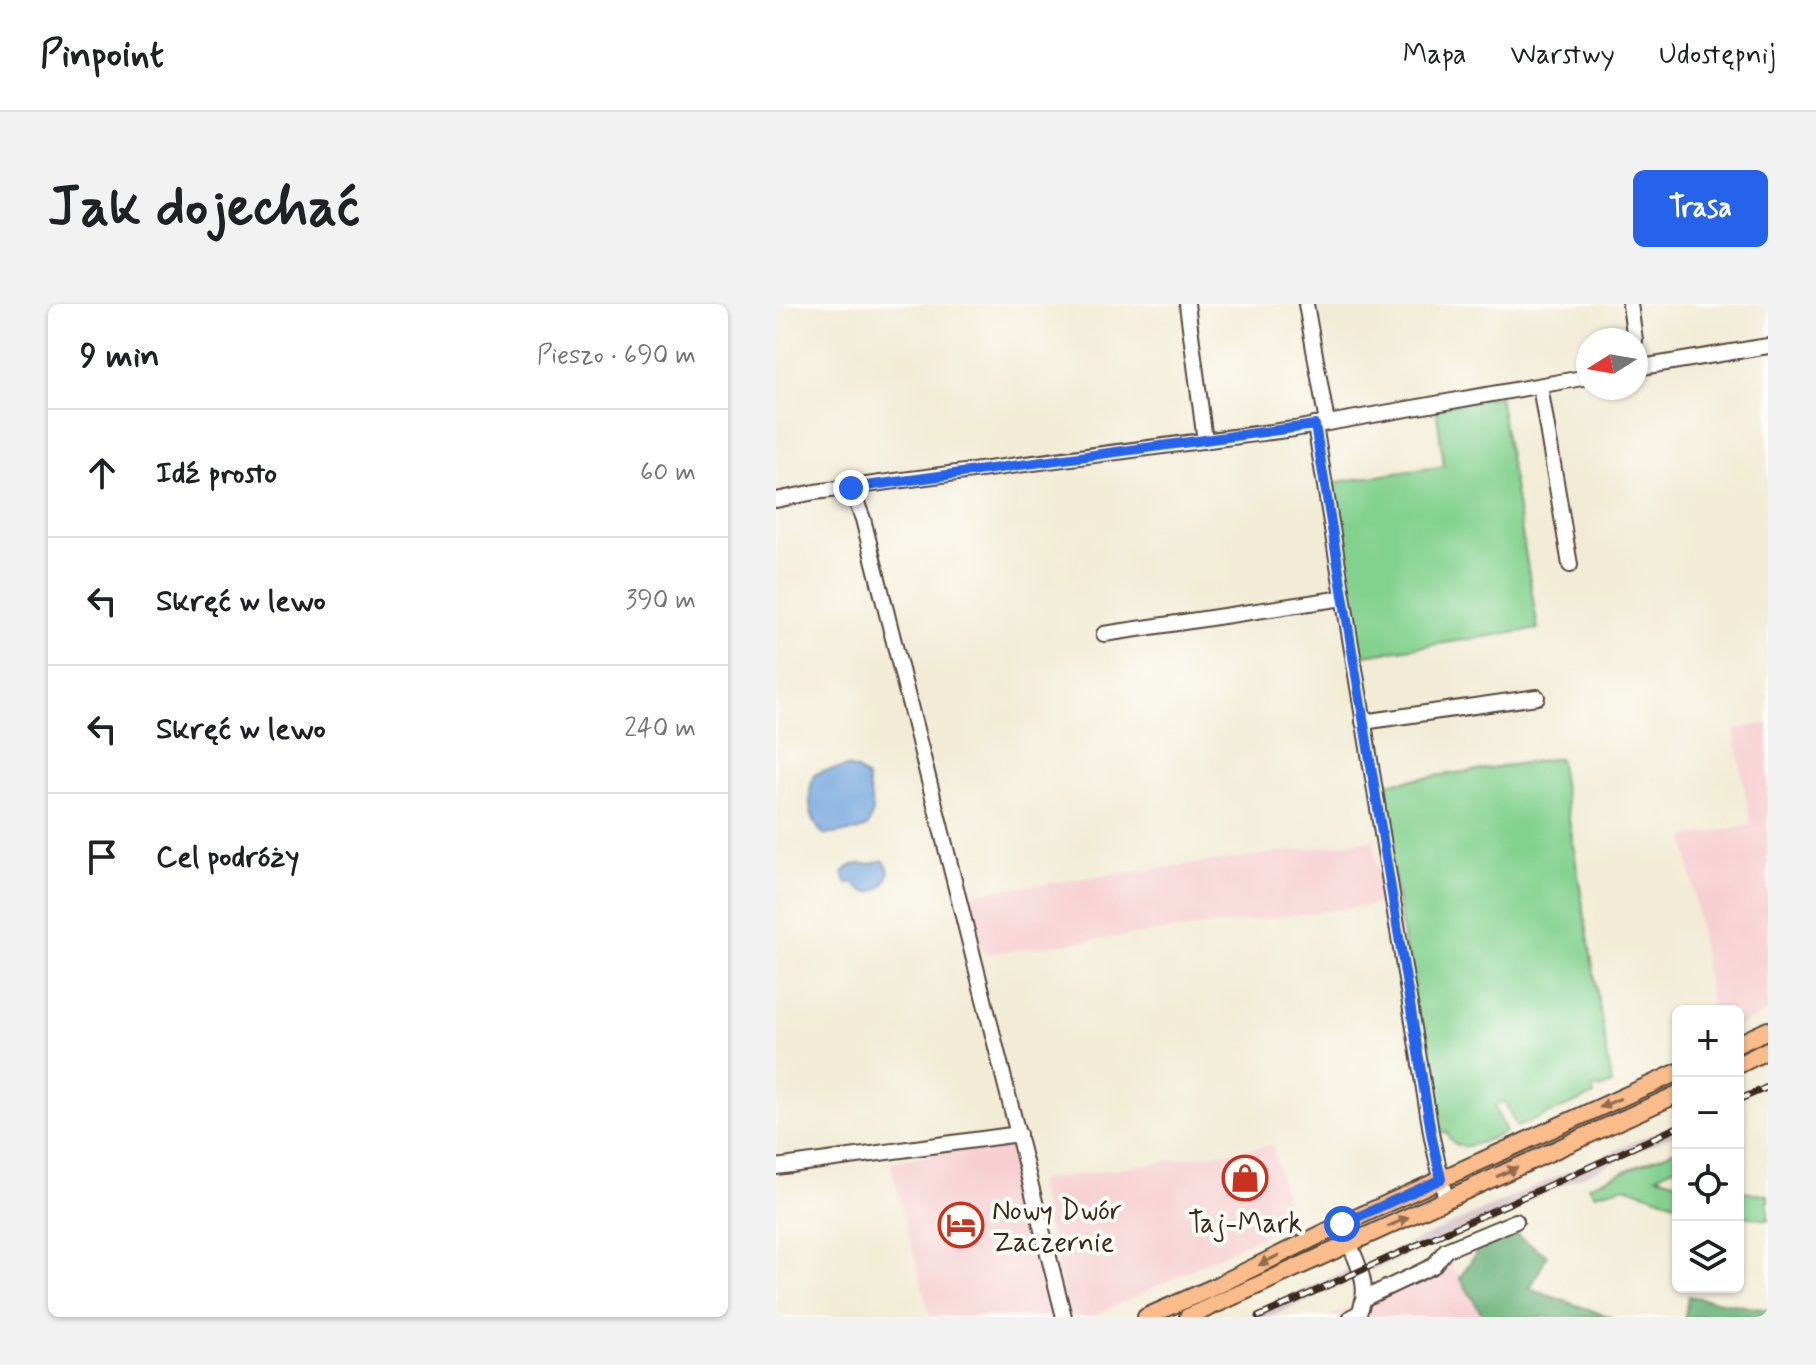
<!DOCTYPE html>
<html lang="pl">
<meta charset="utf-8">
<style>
:root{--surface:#fff;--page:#f2f2f2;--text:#202124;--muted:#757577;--line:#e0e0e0;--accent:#2563eb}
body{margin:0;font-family:Mynerve,sans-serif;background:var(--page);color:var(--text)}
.controls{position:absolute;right:24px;bottom:24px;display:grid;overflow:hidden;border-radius:12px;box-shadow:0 2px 6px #0004}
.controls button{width:72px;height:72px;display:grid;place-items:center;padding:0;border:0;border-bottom:2px solid var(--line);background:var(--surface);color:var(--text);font:40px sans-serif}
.compass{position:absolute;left:800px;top:24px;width:72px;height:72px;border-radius:50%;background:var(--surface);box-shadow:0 2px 6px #0004;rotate:259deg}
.stop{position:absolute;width:24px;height:24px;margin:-18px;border:6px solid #2563eb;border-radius:50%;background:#fff}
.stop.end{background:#2563eb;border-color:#fff;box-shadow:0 2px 8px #0008}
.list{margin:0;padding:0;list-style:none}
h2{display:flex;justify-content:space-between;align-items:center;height:104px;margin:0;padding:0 32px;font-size:34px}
h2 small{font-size:26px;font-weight:400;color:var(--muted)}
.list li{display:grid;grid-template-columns:52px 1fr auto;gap:24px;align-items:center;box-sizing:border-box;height:128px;padding:0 32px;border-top:2px solid var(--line)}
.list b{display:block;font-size:30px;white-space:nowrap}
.list em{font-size:26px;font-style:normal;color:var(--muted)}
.icon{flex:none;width:44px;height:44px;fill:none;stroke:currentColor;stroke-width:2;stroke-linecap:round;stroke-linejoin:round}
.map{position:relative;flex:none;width:992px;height:1013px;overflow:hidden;border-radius:12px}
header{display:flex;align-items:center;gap:48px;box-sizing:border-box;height:112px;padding:0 40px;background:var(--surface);border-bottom:2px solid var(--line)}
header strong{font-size:38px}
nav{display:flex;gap:44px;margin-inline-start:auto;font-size:28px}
.intro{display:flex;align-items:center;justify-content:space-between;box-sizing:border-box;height:192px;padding:0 48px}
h1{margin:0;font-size:56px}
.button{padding:20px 36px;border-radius:12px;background:var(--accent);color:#fff;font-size:28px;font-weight:700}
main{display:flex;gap:48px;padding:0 48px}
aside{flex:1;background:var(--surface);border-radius:12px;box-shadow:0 2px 6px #0004}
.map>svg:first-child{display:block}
.built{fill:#f7cfd2}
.industrial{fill:#d2bdc6}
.green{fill:#83d18f;stroke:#5f7e56;stroke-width:2}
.forest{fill:#6ab37a;stroke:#526e4c;stroke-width:2}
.water{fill:#72a5de;stroke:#56687e;stroke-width:2}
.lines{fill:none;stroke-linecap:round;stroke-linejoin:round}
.minor-casing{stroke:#56473a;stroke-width:18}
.major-casing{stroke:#56473a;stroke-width:20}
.minor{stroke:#fff;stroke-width:14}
.major{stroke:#fabc8b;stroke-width:16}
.rail-casing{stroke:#3b2a1e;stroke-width:7}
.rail{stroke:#fdfcf7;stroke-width:4;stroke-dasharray:12;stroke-linecap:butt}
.oneway{fill:#916c4f}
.route{stroke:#2563eb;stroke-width:10}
.labels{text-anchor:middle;stroke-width:8;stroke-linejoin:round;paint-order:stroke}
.poi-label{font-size:28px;fill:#3b2a1e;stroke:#fdfcf7;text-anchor:start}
</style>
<header>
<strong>Pinpoint</strong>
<nav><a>Mapa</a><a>Warstwy</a><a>Udostępnij</a></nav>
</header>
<div class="intro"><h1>Jak dojechać</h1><a class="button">Trasa</a></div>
<main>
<aside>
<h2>9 min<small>Pieszo · 690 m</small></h2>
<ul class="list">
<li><svg class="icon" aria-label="ahead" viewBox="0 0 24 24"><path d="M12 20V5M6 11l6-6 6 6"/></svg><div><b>Idź prosto</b></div><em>60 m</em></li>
<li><svg class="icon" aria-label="left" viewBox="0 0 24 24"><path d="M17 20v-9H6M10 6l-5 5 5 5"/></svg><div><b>Skręć w lewo</b></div><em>390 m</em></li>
<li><svg class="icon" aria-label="left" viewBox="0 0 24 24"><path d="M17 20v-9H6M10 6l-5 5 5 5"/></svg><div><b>Skręć w lewo</b></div><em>240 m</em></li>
<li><svg class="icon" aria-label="arrive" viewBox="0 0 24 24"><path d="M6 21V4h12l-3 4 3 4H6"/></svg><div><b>Cel podróży</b></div></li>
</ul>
</aside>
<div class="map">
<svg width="992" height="1013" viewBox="0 0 992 1013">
<rect width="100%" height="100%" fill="#fdfcf7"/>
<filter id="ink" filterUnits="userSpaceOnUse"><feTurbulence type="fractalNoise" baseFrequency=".0125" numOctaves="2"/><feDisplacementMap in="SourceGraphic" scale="16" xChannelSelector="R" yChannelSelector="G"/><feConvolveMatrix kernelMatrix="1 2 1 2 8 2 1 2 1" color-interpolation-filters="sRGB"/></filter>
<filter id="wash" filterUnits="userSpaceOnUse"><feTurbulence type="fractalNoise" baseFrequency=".006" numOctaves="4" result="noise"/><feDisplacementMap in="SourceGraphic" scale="32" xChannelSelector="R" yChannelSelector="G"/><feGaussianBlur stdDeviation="1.8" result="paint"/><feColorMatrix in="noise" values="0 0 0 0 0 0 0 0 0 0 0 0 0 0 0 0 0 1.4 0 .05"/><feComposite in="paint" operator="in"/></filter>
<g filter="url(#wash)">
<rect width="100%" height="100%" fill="#f2ecd6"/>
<g class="built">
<polygon points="992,419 992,708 962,722 962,707 936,707 909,533 975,521 958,425"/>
<polygon points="597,536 606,600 208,650 192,590"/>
<polygon points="237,838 280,1013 154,1013 114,858"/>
<polygon points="497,841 514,918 316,1013 293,1013 261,879 266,876"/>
<polygon points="674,958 708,1013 551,1013"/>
</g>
<g class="industrial">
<polygon points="902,818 902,829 596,967 592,958"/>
<polygon points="575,965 577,976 494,1013 470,1013"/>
</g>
<g class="green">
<polygon points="723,92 762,325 582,352 553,179 668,162 660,103"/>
<path d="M783 454 836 780 824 785 823 783 816 785 818 791 741 823 728 797 718 802 730 828C711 835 679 856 671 828L663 829 657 789 648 763 603 483 606 480Z"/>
<polygon points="902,845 902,861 881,872 902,878 902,900 849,882 819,890 812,882"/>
<polygon points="962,887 992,891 992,916 962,911"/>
</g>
<g class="forest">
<polygon points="737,924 743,933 771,951 754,985 835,1013 708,1013 684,974 710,933"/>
<polygon points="912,992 992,1006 992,1013 909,1013"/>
</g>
<g class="water">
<path d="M71 463 81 466 91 474 97 507 92 522 81 527 48 531C32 516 31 490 38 471L47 467Z"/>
<path d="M106 556C120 565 110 587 93 588 87 589 81 582 76 579L71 580 67 569C79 553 90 565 106 556Z"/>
</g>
</g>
<g filter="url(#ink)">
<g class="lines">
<g class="minor-casing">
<g id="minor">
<polyline points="411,0 429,137"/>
<polyline points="530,0 551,119"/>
<polyline points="854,0 859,36"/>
<polyline points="860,64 992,42"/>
<polyline points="764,82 794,261"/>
<polyline points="539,121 656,834 670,896"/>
<polyline points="75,184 87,215 288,1013"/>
<polyline points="0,196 39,188 127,176 518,125 812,73"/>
<polyline points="328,330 567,294"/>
<polyline points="587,418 761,393"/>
<polyline points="0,863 243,830"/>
<path d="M574 941C584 965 594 984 583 1009L575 1013"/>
<polyline points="589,994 657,962 670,946 740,917"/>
</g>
</g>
<g class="major-casing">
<g id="major">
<polyline points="962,740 992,726"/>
<polyline points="962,761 992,746"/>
<polyline points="370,1013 436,984 566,920 902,768"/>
<polyline points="412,1013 902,790"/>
</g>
</g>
<use href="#minor" class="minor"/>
<use href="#major" class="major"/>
<g class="rail-casing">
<g id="rail">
<polyline points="962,796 992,783"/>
<polyline points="482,1013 902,823"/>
</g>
</g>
<use href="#rail" class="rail"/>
</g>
<defs><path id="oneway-solid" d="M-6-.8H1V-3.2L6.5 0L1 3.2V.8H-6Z" transform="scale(2)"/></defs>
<g class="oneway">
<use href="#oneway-solid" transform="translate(834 799) rotate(156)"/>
<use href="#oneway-solid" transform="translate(731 868) rotate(-24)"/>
<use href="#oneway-solid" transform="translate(622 918) rotate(-25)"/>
<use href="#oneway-solid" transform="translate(493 956) rotate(153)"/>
</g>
</g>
<g class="lines" filter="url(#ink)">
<polyline class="route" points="75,184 539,121 656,834 665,875 566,920"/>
</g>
<defs>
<g id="shop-ring" transform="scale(2.3)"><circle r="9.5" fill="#fdfcf7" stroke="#c8321e" stroke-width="1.5"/><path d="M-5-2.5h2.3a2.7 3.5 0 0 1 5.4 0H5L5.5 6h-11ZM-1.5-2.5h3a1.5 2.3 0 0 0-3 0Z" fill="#c8321e"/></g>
<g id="hotel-ring" transform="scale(2.3)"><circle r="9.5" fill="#fdfcf7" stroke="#c8321e" stroke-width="1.5"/><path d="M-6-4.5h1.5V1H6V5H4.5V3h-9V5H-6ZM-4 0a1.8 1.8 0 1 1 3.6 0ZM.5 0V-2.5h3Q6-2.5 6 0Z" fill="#c8321e"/></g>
</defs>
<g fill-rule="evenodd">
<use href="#shop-ring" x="469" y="874"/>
<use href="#hotel-ring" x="185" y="921"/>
</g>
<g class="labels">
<g class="poi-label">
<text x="216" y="915">Nowy Dwór<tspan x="216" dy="32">Zaczernie</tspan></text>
<text x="469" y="928" text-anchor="middle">Taj-Mark</text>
</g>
</g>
</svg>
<div class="controls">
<button>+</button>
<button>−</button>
<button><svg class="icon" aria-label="locate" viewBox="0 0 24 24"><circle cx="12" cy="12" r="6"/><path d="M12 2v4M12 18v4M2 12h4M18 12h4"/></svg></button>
<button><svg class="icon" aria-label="layers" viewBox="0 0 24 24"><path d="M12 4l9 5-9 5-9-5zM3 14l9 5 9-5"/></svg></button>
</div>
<svg class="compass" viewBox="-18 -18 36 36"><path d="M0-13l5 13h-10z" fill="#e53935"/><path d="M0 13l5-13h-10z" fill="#757577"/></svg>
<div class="stop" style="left:566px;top:920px"></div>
<div class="stop end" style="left:75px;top:184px"></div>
</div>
</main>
